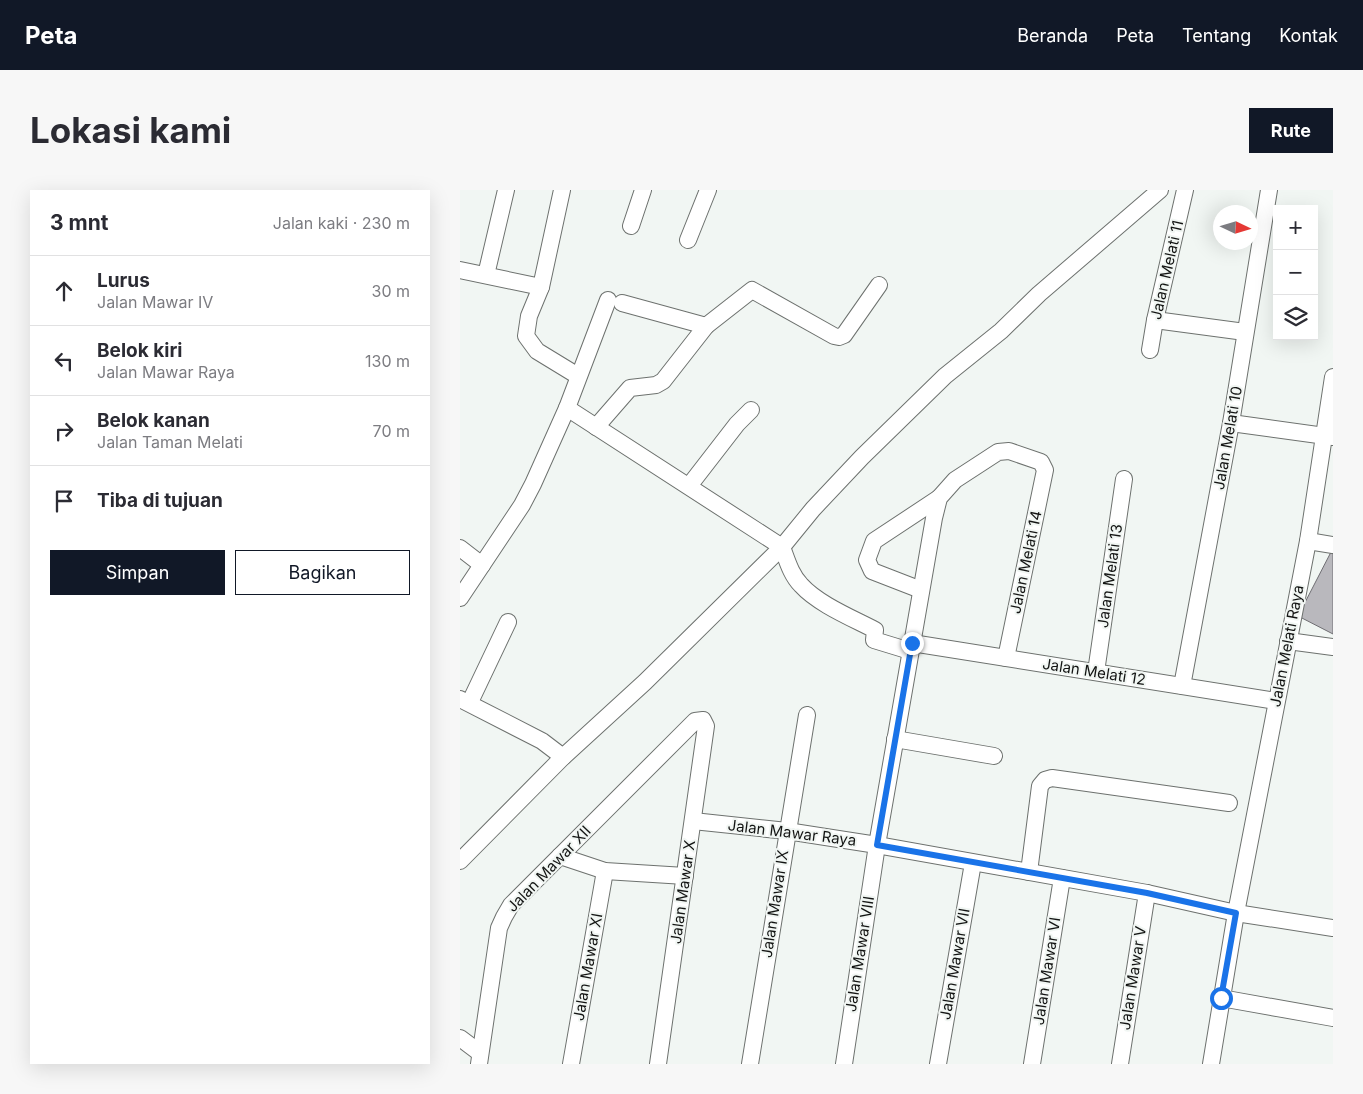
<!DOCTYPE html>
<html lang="id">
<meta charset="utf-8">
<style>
:root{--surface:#fff;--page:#f7f7f7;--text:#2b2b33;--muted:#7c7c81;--line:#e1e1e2;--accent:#111827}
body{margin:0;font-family:Inter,sans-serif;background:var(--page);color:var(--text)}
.controls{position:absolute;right:15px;top:15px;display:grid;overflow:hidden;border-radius:0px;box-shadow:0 5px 20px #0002}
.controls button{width:45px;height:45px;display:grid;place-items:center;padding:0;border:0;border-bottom:1px solid var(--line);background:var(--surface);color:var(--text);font:25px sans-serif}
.compass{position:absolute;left:753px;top:15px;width:45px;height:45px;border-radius:50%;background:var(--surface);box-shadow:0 5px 20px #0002;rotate:94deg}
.stop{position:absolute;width:15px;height:15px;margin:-11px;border:4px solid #1a73e8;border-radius:50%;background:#fff}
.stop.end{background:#1a73e8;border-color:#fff;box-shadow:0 1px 5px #0008}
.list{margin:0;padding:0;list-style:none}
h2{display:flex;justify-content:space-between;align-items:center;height:65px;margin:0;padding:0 20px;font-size:21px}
h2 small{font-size:16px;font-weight:400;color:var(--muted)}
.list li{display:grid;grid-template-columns:32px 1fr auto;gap:15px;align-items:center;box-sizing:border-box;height:70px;padding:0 20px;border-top:1px solid var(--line)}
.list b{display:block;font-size:19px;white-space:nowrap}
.list p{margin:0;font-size:16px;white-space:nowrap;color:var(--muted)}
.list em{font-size:16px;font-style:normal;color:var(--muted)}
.actions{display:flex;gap:10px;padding:15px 20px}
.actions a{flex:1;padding:11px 0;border:1px solid var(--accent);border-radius:0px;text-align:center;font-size:18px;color:var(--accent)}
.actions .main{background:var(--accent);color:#fff}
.icon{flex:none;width:28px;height:28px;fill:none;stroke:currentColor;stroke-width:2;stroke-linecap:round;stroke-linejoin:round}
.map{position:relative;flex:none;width:873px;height:874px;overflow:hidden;border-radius:0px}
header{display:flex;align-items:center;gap:30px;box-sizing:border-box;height:70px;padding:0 25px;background:var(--accent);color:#fff}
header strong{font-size:24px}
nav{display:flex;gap:28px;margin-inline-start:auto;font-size:18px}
.intro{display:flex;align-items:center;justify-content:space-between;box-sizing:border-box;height:120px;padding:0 30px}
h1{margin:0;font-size:35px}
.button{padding:12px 22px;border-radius:0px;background:var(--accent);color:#fff;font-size:18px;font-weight:700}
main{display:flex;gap:30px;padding:0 30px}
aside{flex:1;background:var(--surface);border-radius:0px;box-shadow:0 5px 20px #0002}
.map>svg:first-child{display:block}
.building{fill:#b9b8bd;stroke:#6f6e73}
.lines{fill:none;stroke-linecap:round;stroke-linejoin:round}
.minor-casing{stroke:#6d716e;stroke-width:18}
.minor{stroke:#fff;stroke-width:16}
.route{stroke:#1a73e8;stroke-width:6}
.labels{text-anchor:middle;stroke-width:4;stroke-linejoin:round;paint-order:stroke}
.street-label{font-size:15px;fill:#131413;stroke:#f1f6f3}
</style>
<header>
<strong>Peta</strong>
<nav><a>Beranda</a><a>Peta</a><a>Tentang</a><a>Kontak</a></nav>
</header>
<div class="intro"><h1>Lokasi kami</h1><a class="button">Rute</a></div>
<main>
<aside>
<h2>3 mnt<small>Jalan kaki · 230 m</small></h2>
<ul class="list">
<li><svg class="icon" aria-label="ahead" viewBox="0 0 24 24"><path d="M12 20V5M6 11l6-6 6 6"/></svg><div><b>Lurus</b><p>Jalan Mawar IV</p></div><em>30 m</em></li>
<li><svg class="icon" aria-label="left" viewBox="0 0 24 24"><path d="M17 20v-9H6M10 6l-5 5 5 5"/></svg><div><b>Belok kiri</b><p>Jalan Mawar Raya</p></div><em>130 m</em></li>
<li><svg class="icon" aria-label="right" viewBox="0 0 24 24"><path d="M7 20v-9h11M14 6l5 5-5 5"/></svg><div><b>Belok kanan</b><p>Jalan Taman Melati</p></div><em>70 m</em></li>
<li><svg class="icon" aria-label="arrive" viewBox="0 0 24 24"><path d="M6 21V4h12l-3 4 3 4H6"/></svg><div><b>Tiba di tujuan</b></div></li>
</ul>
<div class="actions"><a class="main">Simpan</a><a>Bagikan</a></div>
</aside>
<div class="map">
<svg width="873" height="874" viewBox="0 0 873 874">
<rect width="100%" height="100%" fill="#f1f6f3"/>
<polygon class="building" points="871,362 873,363 873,444 838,426"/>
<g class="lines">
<g class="minor-casing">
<g id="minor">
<polyline points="102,0 81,97 69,126 66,146 77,161 118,186"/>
<polyline points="171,36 183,0"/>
<polyline points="228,50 248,0"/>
<polyline points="0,80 81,97"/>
<polyline points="26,85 46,0"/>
<polyline points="162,113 246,136"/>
<polyline points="695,130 785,142"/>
<polyline points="690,160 695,130 725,0"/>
<path d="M107 218 322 357C327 370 331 385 341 395 358 414 392 428 415 440L414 450 450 461"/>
<polyline points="771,233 873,247"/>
<polyline points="136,237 170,198 196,195 203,191 246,136 292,100 374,146 379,147 384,145 419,95"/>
<polyline points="229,296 277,234 291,220"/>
<polyline points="848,351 873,355"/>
<polyline points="0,358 22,375"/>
<polyline points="461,400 412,381 407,370 414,351 479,308"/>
<polyline points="0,408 62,315 73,294 107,218 148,110"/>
<polyline points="828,451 873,457"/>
<polyline points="452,453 816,511"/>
<polyline points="636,482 664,289"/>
<polyline points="722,496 771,233 809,0"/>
<polyline points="0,509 82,551 103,567"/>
<polyline points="10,512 48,432"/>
<polyline points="435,549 534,566"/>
<polyline points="233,631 327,641 417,655 687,703 776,723 873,738"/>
<polyline points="100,666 145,681 225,686"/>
<polyline points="0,671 103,567 185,492 322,357 353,319 402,267 485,186 541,141 579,104 700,0"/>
<polyline points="569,682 580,596 585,590 592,588 769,613"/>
<polyline points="761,808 873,828"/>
<polyline points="0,848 20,863"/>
<polyline points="19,874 39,738 44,727 51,715 235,531 243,530 246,536 198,874"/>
<polyline points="111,874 145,681"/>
<polyline points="290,874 347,525"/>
<polyline points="384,874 417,655 474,328 479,308 495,290 538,262 549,261 581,272 585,280 546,468"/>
<polyline points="478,874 513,673"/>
<polyline points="572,874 602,688"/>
<polyline points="660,874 687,703"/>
<polyline points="751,874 776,723 848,351 873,187"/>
</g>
</g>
<use href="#minor" class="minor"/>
</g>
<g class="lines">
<polyline class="route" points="452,453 417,655 687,703 776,723 761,808"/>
</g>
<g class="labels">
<g class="street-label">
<text transform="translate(707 80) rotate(-77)" y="5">Jalan Melati 11</text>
<text transform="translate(768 248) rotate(-80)" y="5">Jalan Melati 10</text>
<text transform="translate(566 372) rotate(-78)" y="5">Jalan Melati 14</text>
<text transform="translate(650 386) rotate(-82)" y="5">Jalan Melati 13</text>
<text transform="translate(827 456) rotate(-79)" y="5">Jalan Melati Raya</text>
<text transform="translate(634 482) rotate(9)" y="5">Jalan Melati 12</text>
<text transform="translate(332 643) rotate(7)" y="5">Jalan Mawar Raya</text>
<text transform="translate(89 679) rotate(-46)" y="5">Jalan Mawar XII</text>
<text transform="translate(223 702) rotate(-82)" y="5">Jalan Mawar X</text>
<text transform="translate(315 714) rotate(-81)" y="5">Jalan Mawar IX</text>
<text transform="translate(400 764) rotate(-81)" y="5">Jalan Mawar VIII</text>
<text transform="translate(495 774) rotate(-80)" y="5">Jalan Mawar VII</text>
<text transform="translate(128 777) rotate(-80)" y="5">Jalan Mawar XI</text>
<text transform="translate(587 781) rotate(-81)" y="5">Jalan Mawar VI</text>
<text transform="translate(673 788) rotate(-81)" y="5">Jalan Mawar V</text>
</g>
</g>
</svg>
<div class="controls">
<button>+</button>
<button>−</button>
<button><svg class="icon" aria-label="layers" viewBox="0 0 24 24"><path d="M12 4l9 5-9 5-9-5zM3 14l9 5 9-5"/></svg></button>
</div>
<svg class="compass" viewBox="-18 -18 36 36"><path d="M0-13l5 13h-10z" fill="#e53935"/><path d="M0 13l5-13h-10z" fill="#7c7c81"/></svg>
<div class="stop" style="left:761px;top:808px"></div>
<div class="stop end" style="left:452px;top:453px"></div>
</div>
</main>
